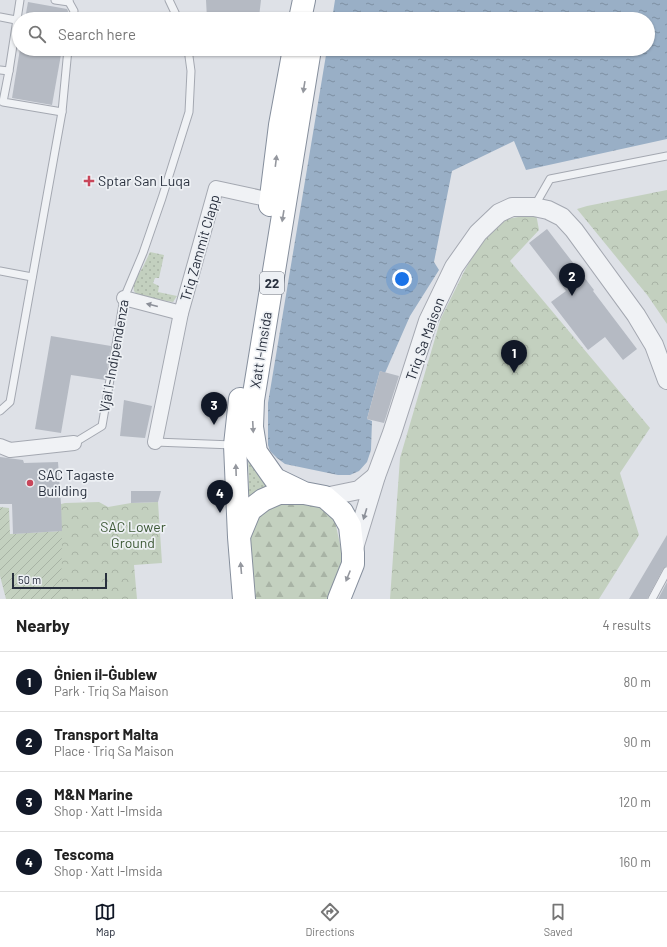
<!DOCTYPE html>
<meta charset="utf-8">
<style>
:root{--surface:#fff;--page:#f6f6f6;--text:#222;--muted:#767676;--line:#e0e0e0;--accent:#111827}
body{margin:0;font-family:Barlow,sans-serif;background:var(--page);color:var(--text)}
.scale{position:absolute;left:12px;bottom:10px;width:95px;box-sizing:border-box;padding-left:4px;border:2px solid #282f3d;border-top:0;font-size:11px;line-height:14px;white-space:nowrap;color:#282f3d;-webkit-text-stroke:3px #edf0f4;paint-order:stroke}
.you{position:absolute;left:402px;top:279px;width:14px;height:14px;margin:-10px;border:3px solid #fff;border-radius:50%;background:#1a73e8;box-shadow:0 0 0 6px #1a73e833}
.badge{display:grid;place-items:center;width:26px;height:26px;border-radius:50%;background:var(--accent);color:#fff;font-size:13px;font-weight:700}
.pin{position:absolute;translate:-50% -33px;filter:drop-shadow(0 1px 2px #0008)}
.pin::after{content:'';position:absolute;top:21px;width:14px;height:12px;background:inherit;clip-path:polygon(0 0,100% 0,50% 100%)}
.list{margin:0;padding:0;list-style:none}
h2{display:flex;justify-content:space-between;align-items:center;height:52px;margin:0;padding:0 16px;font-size:17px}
h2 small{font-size:13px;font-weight:400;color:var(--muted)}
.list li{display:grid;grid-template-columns:26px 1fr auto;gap:12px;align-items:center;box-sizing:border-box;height:60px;padding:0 16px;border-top:1px solid var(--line)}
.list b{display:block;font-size:15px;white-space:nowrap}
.list p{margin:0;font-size:13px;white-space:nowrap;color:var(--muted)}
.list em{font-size:13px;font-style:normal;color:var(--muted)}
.icon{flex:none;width:22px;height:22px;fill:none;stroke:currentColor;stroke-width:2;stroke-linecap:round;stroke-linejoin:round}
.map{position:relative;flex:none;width:667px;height:599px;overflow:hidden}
.search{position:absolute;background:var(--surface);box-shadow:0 1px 3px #0004;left:12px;right:12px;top:12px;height:44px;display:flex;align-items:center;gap:10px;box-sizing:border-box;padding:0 14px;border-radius:22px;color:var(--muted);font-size:15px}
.sheet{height:292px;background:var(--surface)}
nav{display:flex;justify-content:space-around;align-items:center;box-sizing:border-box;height:56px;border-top:1px solid var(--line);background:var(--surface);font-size:11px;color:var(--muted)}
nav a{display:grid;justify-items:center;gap:2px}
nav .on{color:var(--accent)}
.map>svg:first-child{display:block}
.grass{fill:url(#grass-dots)}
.forest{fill:url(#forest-firs)}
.park{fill:url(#park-crowns)}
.garden{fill:url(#garden-furrows)}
.water{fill:url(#water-ripples)}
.building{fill:#b5bac3}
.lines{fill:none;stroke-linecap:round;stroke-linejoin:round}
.service-casing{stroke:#a4a8b1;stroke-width:9}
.minor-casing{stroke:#a4a8b1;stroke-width:16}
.tertiary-casing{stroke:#a4a8b1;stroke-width:20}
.trunk-casing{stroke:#868f9d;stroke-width:24}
.service{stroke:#f0f2f5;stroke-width:7}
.minor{stroke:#f0f2f5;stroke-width:14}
.tertiary{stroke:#f0f2f5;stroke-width:18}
.trunk{stroke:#fff;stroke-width:22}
.oneway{fill:#94979e}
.oneway2{fill:#8c9099}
.poi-dot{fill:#c8465a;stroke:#edf0f4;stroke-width:1.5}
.labels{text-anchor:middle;stroke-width:3.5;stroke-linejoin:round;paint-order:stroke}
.shield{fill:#edf0f4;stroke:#636974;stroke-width:1}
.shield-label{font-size:13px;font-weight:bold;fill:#282f3d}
.poi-label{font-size:14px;fill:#282f3d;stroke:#edf0f4;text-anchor:start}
.street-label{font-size:14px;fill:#282f3d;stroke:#edf0f4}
.park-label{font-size:14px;fill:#3c5835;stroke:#edf0f4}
</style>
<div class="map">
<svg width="667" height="599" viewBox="0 0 667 599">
<defs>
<pattern id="grass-dots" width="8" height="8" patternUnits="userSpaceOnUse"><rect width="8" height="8" fill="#c3d0bf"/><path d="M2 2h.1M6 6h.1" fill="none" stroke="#a8b3a5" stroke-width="1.8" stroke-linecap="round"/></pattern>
<pattern id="forest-firs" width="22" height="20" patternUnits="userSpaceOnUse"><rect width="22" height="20" fill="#c3d0bf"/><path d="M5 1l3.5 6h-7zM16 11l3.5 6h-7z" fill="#a8b3a5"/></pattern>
<pattern id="park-crowns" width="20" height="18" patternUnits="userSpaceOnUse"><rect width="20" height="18" fill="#c3d0bf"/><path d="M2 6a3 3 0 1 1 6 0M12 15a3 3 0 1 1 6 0" fill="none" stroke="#a8b3a5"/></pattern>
<pattern id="garden-furrows" width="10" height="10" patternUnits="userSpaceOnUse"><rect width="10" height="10" fill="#c3d0bf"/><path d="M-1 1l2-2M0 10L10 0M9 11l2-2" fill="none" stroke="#a8b3a5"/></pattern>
<pattern id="water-ripples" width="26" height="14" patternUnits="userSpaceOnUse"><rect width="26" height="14" fill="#99afc6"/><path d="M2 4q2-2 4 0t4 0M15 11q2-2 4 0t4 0" fill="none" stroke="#7d8fa2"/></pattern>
</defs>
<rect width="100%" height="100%" fill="#dee1e7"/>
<g class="grass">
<polygon points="150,252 164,255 159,278 155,278 153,283 159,286 158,292 177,296 173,302 138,296 134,291 133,283 143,267"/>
<polygon points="248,439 271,488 249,499"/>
</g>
<polygon class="forest" points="279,500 313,503 334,517 344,562 338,577 327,599 253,599 248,530 267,506"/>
<g class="park">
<polygon points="667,190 667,324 648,296 577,209 587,206"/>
<polygon points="536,214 539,230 510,261 650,428 620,473 639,535 599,599 390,599 400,458 441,318 466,268 489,229 507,219"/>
<polygon points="99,502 108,507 131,503 158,502 162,563 134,565 137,599 61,599 61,504 65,503"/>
</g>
<polygon class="garden" points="0,507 9,508 10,534 62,531 61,599 6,599 0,576"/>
<polygon class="water" points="335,0 667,0 667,139 526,170 514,141 452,171 434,262 439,270 410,316 385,373 380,371 367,419 372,421 371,450 367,462 359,471 350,475 338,475 285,464 277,458 270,451 268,445 268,403 327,49 648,49 648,19 332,19"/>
<g class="building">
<polygon points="206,0 261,0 259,17 230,15 231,19 207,19"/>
<polygon points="28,2 67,9 68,11 67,19 25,19"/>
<polygon points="20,49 62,49 52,105 12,98"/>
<polygon points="547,229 594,290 593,291 637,349 623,360 605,337 588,350 551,302 566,291 529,243"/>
<polygon points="51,336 111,346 105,380 71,375 61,433 35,429"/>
<polygon points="380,371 399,376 384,423 367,419"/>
<polygon points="124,400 152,406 145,438 120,436"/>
<polygon points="0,457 23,460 24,463 58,462 61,504 62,531 13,534 12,504 0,504"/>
<polygon points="131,491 161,491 158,502 131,503"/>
<polygon points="667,535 667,566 663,569 647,599 629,599"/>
<polygon points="667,582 667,599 658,599"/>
</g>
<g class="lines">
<g class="service-casing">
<g id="service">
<polyline points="20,0 9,71 3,102 62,112"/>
<polyline points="55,0 69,2"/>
<polyline points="69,0 69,2 74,11 73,19"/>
<polyline points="169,0 178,19"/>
<polyline points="0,17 16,20"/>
<polyline points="0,70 9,71"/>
<polyline points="534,207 550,179 667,156"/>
<polyline points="0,271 32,277"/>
<polyline points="0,411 10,402 62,112 68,49"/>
<polyline points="155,442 233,445"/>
<polyline points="74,443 102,426 124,298 143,253 162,198 189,112 191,71 188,49"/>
<polyline points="652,599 667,571"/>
</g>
</g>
<g class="minor-casing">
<g id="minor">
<polyline points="124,298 181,313"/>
<polyline points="155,442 181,313 216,188 271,200"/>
<polyline points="0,446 10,450 74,443"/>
</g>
</g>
<g class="tertiary-casing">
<g id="tertiary">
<polyline points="325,497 359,490 376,476"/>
<polyline points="354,548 376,476 392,433 428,321 454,267 478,233 499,213 512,207 534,207 548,210 562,217 574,230 636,315 654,345 667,380"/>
</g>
</g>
<g class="trunk-casing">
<g id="trunk">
<polyline points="300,19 304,0"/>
<polyline points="310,49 253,400 252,427 256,452 275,479 304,493 325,497 342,512 350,526 353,553 353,564 339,599"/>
<polyline points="270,205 280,125 294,49"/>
<polyline points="240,399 235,445 239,537 244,599"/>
<polyline points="240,534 250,510 263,500 279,493 302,493"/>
</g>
</g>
<use href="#service" class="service"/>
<use href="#minor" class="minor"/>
<use href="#tertiary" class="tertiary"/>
<use href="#trunk" class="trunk"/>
</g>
<defs><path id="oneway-solid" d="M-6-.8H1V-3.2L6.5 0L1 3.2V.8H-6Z"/></defs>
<g class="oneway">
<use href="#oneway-solid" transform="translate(304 87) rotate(99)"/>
<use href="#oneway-solid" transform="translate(276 161) rotate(-83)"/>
<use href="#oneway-solid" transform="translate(283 216) rotate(99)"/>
<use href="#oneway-solid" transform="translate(253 427) rotate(87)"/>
<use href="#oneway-solid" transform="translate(236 470) rotate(-92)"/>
<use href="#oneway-solid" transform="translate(241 568) rotate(-95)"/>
<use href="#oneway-solid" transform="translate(348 576) rotate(112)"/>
</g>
<g class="oneway2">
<use href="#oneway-solid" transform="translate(152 305) rotate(-166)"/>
<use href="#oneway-solid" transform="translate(365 514) rotate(107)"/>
</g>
<g class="poi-dot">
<path d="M87 175h4v4h4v4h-4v4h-4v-4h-4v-4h4z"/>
<circle cx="30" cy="483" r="4"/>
</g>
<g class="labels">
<rect class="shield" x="260" y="272" width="24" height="22" rx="3"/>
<g class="shield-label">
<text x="272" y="288">22</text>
</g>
<g class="poi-label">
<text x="98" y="186">Sptar San Luqa</text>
<text x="38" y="480">SAC Tagaste<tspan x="38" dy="16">Building</tspan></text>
</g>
<g class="street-label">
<text transform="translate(200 248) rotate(-74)" y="5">Triq Zammit Clapp</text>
<text transform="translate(425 339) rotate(-70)" y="5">Triq Sa Maison</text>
<text transform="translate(261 350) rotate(-81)" y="5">Xatt l-Imsida</text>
<text transform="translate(114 356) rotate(-80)" y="5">Vjal l-Indipendenza</text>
</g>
<g class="park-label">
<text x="133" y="532">SAC Lower<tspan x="133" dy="16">Ground</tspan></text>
</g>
</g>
</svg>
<div class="scale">50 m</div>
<div class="you"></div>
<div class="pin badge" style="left:514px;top:373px">1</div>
<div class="pin badge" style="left:572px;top:296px">2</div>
<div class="pin badge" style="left:214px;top:425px">3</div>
<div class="pin badge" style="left:220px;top:513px">4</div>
<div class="search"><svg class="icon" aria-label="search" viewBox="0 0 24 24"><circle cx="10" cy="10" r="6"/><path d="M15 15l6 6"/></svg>Search here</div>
</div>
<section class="sheet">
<h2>Nearby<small>4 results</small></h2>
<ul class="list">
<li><span class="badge">1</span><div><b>Ġnien il-Ġublew</b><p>Park · Triq Sa Maison</p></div><em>80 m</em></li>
<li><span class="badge">2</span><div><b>Transport Malta</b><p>Place · Triq Sa Maison</p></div><em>90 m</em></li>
<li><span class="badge">3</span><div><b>M&amp;N Marine</b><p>Shop · Xatt l-Imsida</p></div><em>120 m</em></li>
<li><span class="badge">4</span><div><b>Tescoma</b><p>Shop · Xatt l-Imsida</p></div><em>160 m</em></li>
</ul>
</section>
<nav>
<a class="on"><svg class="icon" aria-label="map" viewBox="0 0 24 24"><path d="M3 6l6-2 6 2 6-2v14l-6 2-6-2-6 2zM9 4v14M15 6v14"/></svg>Map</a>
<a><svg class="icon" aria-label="directions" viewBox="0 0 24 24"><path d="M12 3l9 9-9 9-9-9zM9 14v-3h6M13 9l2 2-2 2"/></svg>Directions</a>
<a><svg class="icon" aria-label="saved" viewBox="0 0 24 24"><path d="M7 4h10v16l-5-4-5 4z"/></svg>Saved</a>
</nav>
